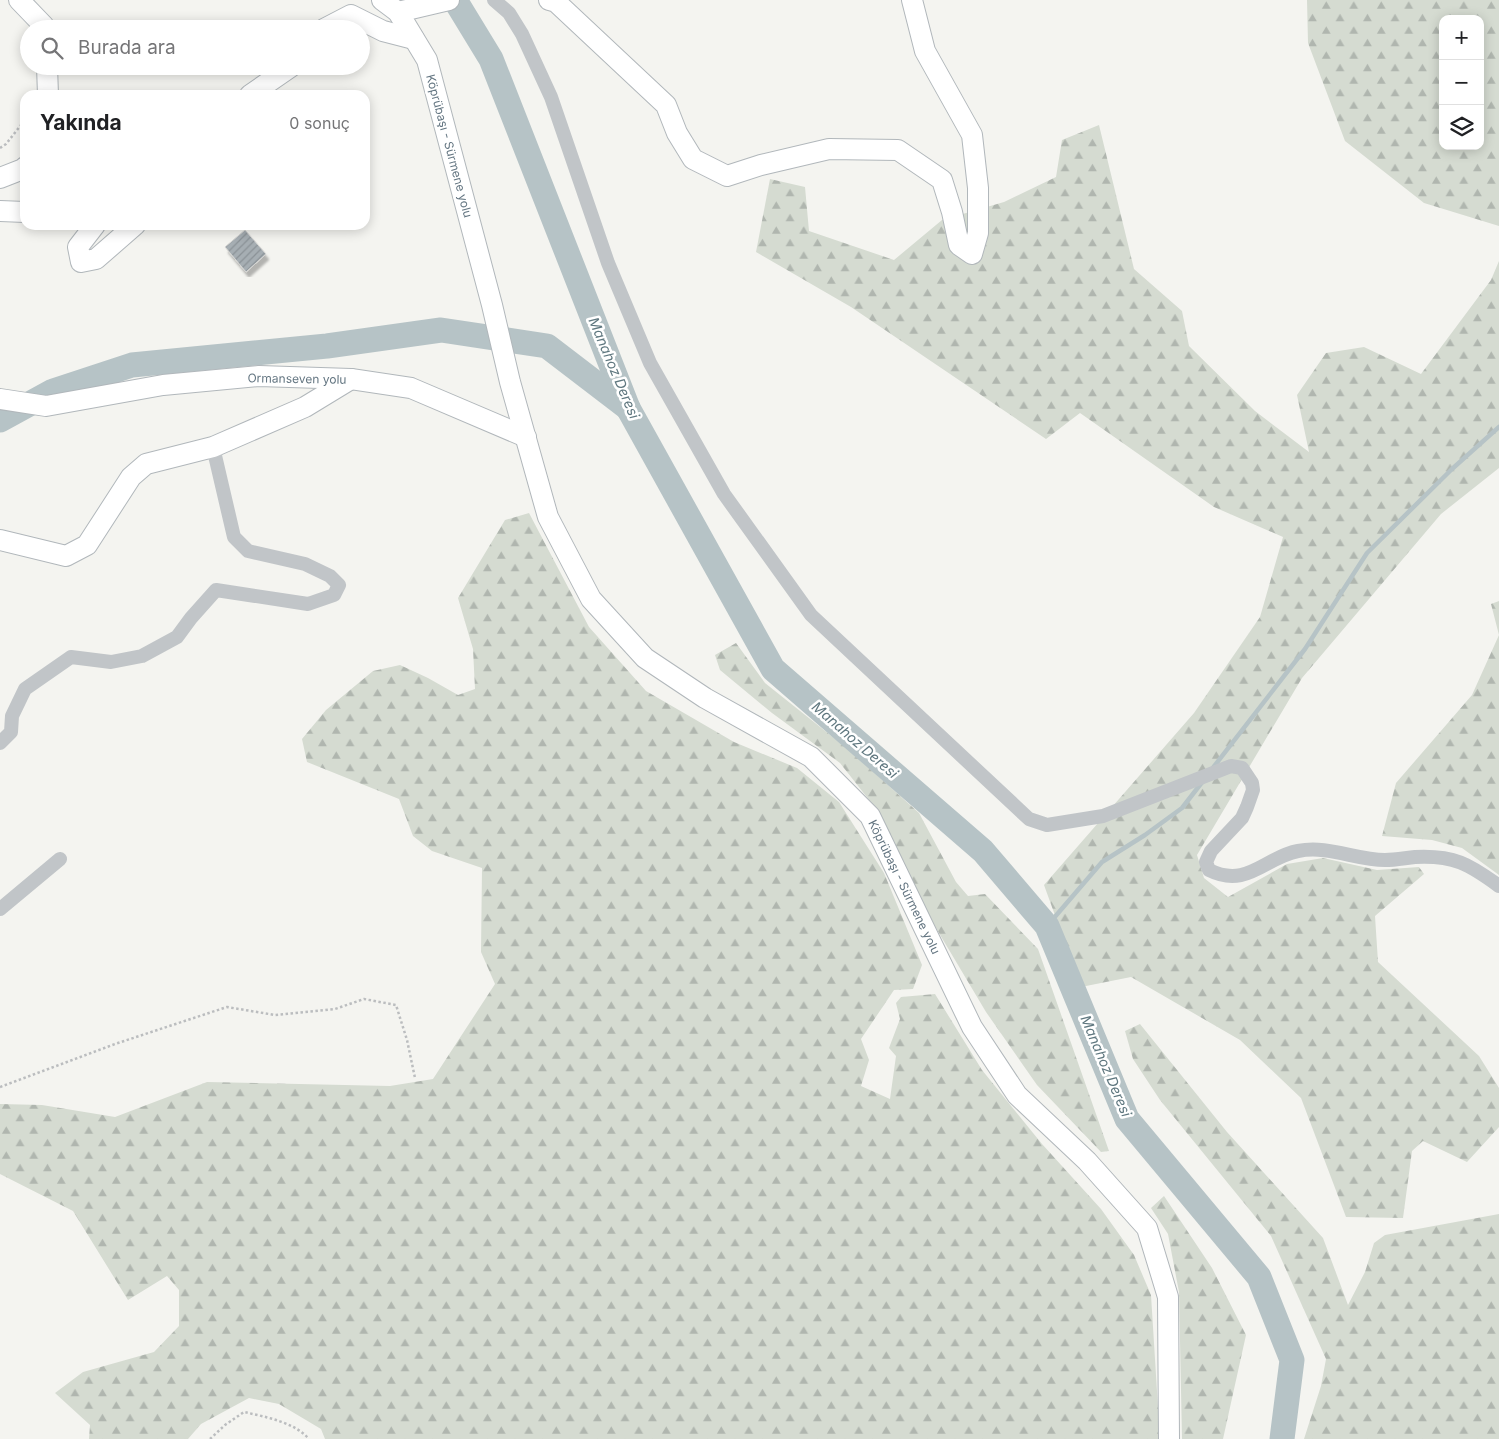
<!DOCTYPE html>
<html lang="tr">
<meta charset="utf-8">
<style>
:root{--surface:#fff;--page:#f2f2f2;--text:#202124;--muted:#757577;--line:#e0e0e0}
body{margin:0;font-family:Inter,sans-serif;background:var(--page);color:var(--text)}
.controls{position:absolute;right:15px;top:15px;display:grid;overflow:hidden;border-radius:10px;box-shadow:0 2px 12px #0003}
.controls button{width:45px;height:45px;display:grid;place-items:center;padding:0;border:0;border-bottom:1px solid var(--line);background:var(--surface);color:var(--text);font:25px sans-serif}
.list{margin:0;padding:0;list-style:none}
h2{display:flex;justify-content:space-between;align-items:center;height:65px;margin:0;padding:0 20px;font-size:21px}
h2 small{font-size:16px;font-weight:400;color:var(--muted)}
.icon{flex:none;width:28px;height:28px;fill:none;stroke:currentColor;stroke-width:2;stroke-linecap:round;stroke-linejoin:round}
.map{position:relative;flex:none;width:1499px;height:1439px;overflow:hidden}
.search{position:absolute;background:var(--surface);box-shadow:0 2px 12px #0003;left:20px;top:20px;width:350px;height:55px;display:flex;align-items:center;gap:12px;box-sizing:border-box;padding:0 18px;border-radius:28px;color:var(--muted);font-size:19px}
.panel{position:absolute;background:var(--surface);box-shadow:0 2px 12px #0003;left:20px;top:90px;width:350px;height:140px;border-radius:15px}
.map>svg:first-child{display:block}
.forest{fill:url(#forest-firs);fill-rule:evenodd}
.lines{fill:none;stroke-linecap:round;stroke-linejoin:round}
.stream{stroke:#b6c3c6;stroke-width:4.5}
.river{stroke:#b6c3c6;stroke-width:25}
.building{fill:url(#building-hatch);stroke:#d5d5d3;filter:url(#shadow)}
.secondary-casing{stroke:#b1b7bb;stroke-width:22}
.path{stroke:#bbbdbf;stroke-width:2.5;stroke-dasharray:2.5 2.5;stroke-linecap:butt}
.street{stroke:#c1c5c8;stroke-width:14}
.secondary{stroke:#fff;stroke-width:20}
.labels{text-anchor:middle;stroke-width:5;stroke-linejoin:round;paint-order:stroke}
.street-label{font-size:12px;fill:#637581;stroke:#fff}
.water-label{font-size:14px;font-style:italic;fill:#5f777f;stroke:#fff}
</style>
<div class="map">
<svg width="1499" height="1439" viewBox="0 0 1499 1439">
<defs>
<pattern id="forest-firs" width="22" height="20" patternUnits="userSpaceOnUse" patternTransform="scale(1.25)"><rect width="22" height="20" fill="#d5dbd1"/><path d="M5 1l3.5 6h-7zM16 11l3.5 6h-7z" fill="#b0b6af"/></pattern>
<pattern id="building-hatch" width="6" height="6" patternUnits="userSpaceOnUse" patternTransform="scale(1.25)"><rect width="6" height="6" fill="#a6aeb3"/><path d="M-1 1l2-2M0 6l6-6M5 7l2-2" fill="none" stroke="#8b9297"/></pattern>
<filter id="shadow"><feDropShadow dx="3" dy="5.5" stdDeviation="1" flood-color="#0004"/></filter>
</defs>
<rect width="100%" height="100%" fill="#f4f4f0"/>
<g class="forest">
<path d="M1307 0H1499V226L1424 203 1345 141 1308 43ZM1443 19H1480V146H1443Z"/>
<polygon points="1099,125 1134,269 1182,311 1189,346 1255,411 1309,452 1297,395 1326,353 1364,347 1421,374 1491,280 1499,261 1499,468 1441,514 1302,678 1197,855 1204,878 1228,897 1287,864 1323,858 1377,870 1419,867 1424,874 1375,916 1378,962 1479,1056 1499,1088 1499,1127 1467,1162 1423,1141 1412,1151 1403,1218 1346,1217 1301,1098 1240,1040 1131,977 1081,987 1044,885 1194,713 1260,617 1283,537 1214,507 1080,413 1046,439 851,307 756,252 770,179 805,187 809,231 894,260 942,220 1004,202 1056,177 1062,140"/>
<polygon points="529,513 589,627 646,691 734,742 797,768 839,802 884,873 922,965 913,989 894,990 861,1039 869,1060 861,1086 890,1099 896,1056 889,1048 900,1019 896,1003 901,997 935,994 982,1070 1042,1144 1101,1209 1134,1255 1151,1295 1160,1439 325,1439 321,1429 279,1404 249,1398 201,1424 188,1439 89,1439 90,1425 55,1393 83,1372 154,1352 179,1326 179,1290 167,1276 128,1300 73,1211 0,1174 0,1104 42,1105 115,1117 207,1082 390,1086 433,1079 495,984 481,952 482,868 432,851 413,836 399,799 307,762 302,739 326,710 373,671 400,665 428,678 458,695 475,689 473,649 458,598 505,520"/>
<polygon points="1499,601 1499,875 1462,848 1432,840 1382,836 1396,783 1472,695 1499,635 1491,604"/>
<polygon points="736,643 765,683 849,750 919,813 956,882 968,896 985,894 1038,949 1109,1151 1101,1152 1037,1085 986,1012 933,923 877,810 840,763 772,713 720,670 715,655"/>
<polygon points="1140,1024 1227,1132 1323,1238 1348,1305 1365,1272 1374,1243 1385,1235 1499,1214 1499,1439 1304,1439 1321,1386 1326,1359 1271,1236 1160,1100 1133,1059 1125,1031"/>
<polygon points="1164,1196 1212,1268 1246,1335 1223,1439 1182,1439 1179,1292 1168,1234 1151,1208"/>
</g>
<g class="lines">
<g class="stream">
<polyline points="1212,769 1305,649 1367,553 1452,469 1499,427"/>
<polyline points="1047,926 1102,862 1145,835 1182,808 1203,781"/>
</g>
<g class="river">
<polyline points="455,0 491,59 628,408 773,669 983,851 1047,926 1127,1119 1259,1277 1292,1360 1282,1439"/>
<polyline points="0,420 53,391 132,365 327,346 441,330 547,346 628,408"/>
</g>
</g>
<polygon class="building" points="245,230 266,254 246,272 225,247"/>
<g class="lines">
<g class="secondary-casing">
<g id="secondary">
<polyline points="19,0 44,26 44,29"/>
<polyline points="382,0 398,12 427,60 492,305 510,382 548,517 591,599 645,658 705,698 811,757 870,816 972,1027 1017,1095 1087,1161 1147,1228 1168,1297 1169,1439"/>
<polyline points="549,0 556,2 666,105 677,133 693,159 727,176 761,165 829,149 898,150 942,180 952,212 959,245 972,254 978,233 978,188 972,135 925,51 912,0"/>
<polyline points="398,12 449,0"/>
<polyline points="324,29 351,15 383,31 414,39"/>
<polyline points="47,66 48,95"/>
<polyline points="250,95 292,66"/>
<polyline points="0,178 23,169 25,167"/>
<polyline points="0,211 25,212"/>
<polyline points="95,225 78,247 81,262 96,259 135,225"/>
<polyline points="0,399 46,406 163,385 259,376 351,379 411,388 526,437"/>
<polyline points="0,540 66,556 87,545 131,477 146,464 213,447 305,407 351,379"/>
</g>
</g>
<g class="path">
<polyline points="0,148 6,144 25,120"/>
<polyline points="0,1087 115,1044 227,1007 275,1015 335,1009 364,999 396,1005 407,1040 415,1078"/>
<path d="M210 1439 225 1425 244 1412C266 1417 294 1422 309 1439"/>
</g>
<g class="street">
<path d="M494 0 509 13 522 34 551 97 608 263 650 363 724 494 811 615 1029 819 1047 825 1103 816 1231 766 1242 768 1252 783 1253 790 1247 807 1242 818 1211 851 1206 862 1209 870C1247 889 1265 857 1298 851 1328 845 1356 860 1385 860 1395 860 1405 858 1415 857 1454 855 1469 864 1499 886"/>
<polyline points="0,743 11,732 12,716 25,689 71,657 111,662 142,656 177,637 191,618 216,590 308,604 334,595 339,585 330,576 305,564 248,551 234,537 213,447"/>
<polyline points="0,909 60,859"/>
</g>
<use href="#secondary" class="secondary"/>
</g>
<g class="labels">
<g class="street-label">
<text transform="translate(449 146) rotate(75)" y="4">Köprübaşı - Sürmene yolu</text>
<text transform="translate(297 379) rotate(1)" y="4">Ormanseven yolu</text>
<text transform="translate(904 887) rotate(64)" y="4">Köprübaşı - Sürmene yolu</text>
</g>
<g class="water-label">
<text transform="translate(614 368) rotate(67)" y="5">Manahoz Deresi</text>
<text transform="translate(855 740) rotate(41)" y="5">Manahoz Deresi</text>
<text transform="translate(1106 1066) rotate(67)" y="5">Manahoz Deresi</text>
</g>
</g>
</svg>
<div class="controls">
<button>+</button>
<button>−</button>
<button><svg class="icon" aria-label="layers" viewBox="0 0 24 24"><path d="M12 4l9 5-9 5-9-5zM3 14l9 5 9-5"/></svg></button>
</div>
<div class="search"><svg class="icon" aria-label="search" viewBox="0 0 24 24"><circle cx="10" cy="10" r="6"/><path d="M15 15l6 6"/></svg>Burada ara</div>
<section class="panel">
<h2>Yakında<small>0 sonuç</small></h2>
<ul class="list">
</ul>
</section>
</div>
